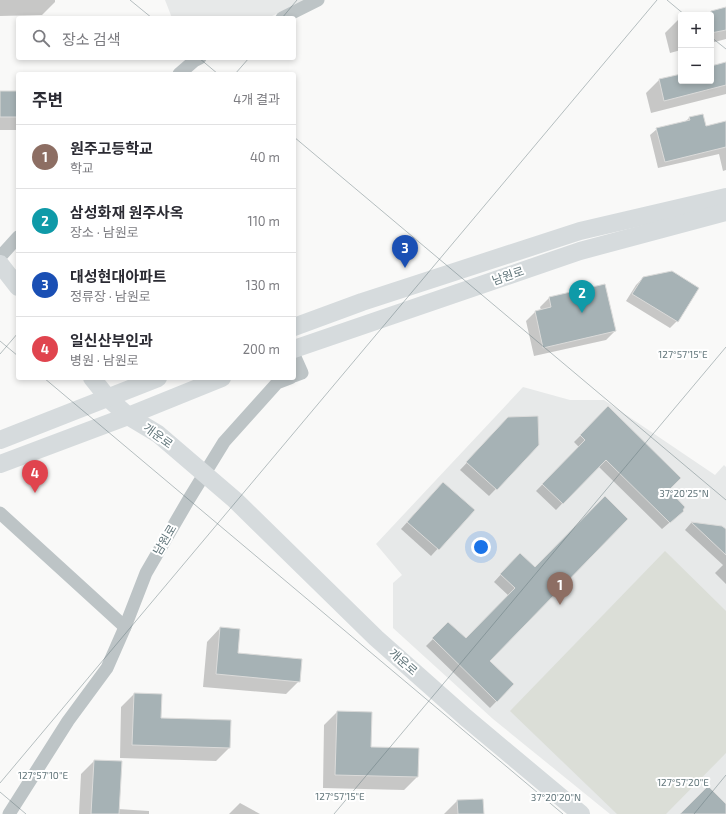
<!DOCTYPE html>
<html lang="ko">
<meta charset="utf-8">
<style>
:root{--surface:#fff;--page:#f7f7f7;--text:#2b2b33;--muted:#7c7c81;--line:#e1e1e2;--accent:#7c3aed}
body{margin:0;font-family:"Exo 2","Noto Sans KR",sans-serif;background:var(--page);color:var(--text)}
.controls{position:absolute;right:12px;top:12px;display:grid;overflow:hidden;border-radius:4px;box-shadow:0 2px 6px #0003}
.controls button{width:36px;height:36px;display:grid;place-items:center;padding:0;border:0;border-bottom:1px solid var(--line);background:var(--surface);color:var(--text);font:20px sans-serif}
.you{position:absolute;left:481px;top:547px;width:14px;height:14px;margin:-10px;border:3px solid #fff;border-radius:50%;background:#1a73e8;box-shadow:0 0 0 6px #1a73e833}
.badge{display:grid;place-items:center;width:26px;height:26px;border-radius:50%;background:var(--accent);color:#fff;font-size:13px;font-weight:700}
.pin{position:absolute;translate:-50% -33px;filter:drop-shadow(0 1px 2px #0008)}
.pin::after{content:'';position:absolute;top:21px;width:14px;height:12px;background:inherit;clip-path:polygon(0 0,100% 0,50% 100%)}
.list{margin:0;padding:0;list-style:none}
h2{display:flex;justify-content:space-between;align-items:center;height:52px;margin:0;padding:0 16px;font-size:17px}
h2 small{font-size:13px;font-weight:400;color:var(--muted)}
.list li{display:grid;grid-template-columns:26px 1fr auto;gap:12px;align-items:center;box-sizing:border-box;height:64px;padding:0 16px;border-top:1px solid var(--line)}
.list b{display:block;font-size:15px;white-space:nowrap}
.list p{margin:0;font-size:13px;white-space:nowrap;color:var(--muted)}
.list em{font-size:13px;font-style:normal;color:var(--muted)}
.icon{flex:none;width:22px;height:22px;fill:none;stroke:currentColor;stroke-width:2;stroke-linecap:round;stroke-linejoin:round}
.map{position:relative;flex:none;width:726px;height:814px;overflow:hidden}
.search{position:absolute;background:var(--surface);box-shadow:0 2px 6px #0003;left:16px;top:16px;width:280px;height:44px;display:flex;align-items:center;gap:10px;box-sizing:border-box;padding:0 14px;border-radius:4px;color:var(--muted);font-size:15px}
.panel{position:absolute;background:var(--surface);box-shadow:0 2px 6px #0003;left:16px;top:72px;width:280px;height:308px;border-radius:4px}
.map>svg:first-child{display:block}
.built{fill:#e7e9e9}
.green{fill:#dbded7}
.shadow{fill:#0003}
.building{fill:#a6b2b5;stroke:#dbdbda}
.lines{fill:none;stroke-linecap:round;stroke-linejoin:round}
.street{stroke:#bdc4c6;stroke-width:13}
.secondary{stroke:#d6dbdd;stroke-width:18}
.ticks{fill:none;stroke:#62767b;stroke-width:1;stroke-opacity:0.45}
.labels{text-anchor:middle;stroke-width:4;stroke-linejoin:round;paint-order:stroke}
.street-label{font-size:12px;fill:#62767b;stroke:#fff}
.ticks-label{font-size:10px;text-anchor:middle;fill:#62767b;stroke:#fff;stroke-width:4;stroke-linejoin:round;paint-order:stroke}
</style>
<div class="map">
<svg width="726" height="814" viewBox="0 0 726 814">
<rect width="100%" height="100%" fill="#f9f9f8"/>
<g class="built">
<polygon points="165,0 305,0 268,18 172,18"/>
<polygon points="523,387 570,400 604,400 715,475 724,465 726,467 726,814 610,814 493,719 393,628 393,583 402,575 376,544"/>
</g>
<polygon class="green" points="665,551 726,611 726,753 666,814 617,814 510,711"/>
<g class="shadow">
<polygon points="0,0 55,0 55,2 42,15 0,16"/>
<polygon points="726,8 726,39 711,43 711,15 698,15"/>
<polygon points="681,19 681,50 670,53 665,33 678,20"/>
<polygon points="726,63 726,94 651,113 646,93 659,80 681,75 681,81 711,81 711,67"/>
<rect x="0" y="92" width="18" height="38"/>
<polygon points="689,118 705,127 726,122 726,170 723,171 719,154 658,168 650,135 657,129 685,122"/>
<polygon points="643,278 677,321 670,328 626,301 636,285"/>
<polygon points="604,285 615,331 606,340 534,356 526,321 535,312 541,310 540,307 549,298"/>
<polygon points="608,408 676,517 662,529 598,466 556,510 536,491 579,447 574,442"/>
<polygon points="502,425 538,445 489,496 460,470"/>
<polygon points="436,490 473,510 431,556 401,529"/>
<polygon points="691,523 722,527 726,531 726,584 715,573 723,565 685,530"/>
<polygon points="513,561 535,569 489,661 513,684 490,708 426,646 449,623 466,640 509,596 494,582"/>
<polygon points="220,628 237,654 299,681 286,694 203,687 207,642"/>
<polygon points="134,694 160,719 229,748 216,761 120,758 121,707"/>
<polygon points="337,712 370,748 418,749 417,777 404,790 323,788 324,725"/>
<polygon points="94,761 118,809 149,811 149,814 79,814 81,774"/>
<polygon points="457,801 483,814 444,814"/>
<polygon points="240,803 260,814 229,814"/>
</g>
<g class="building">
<polygon points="726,7 726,30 711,33 711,11"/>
<polygon points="726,62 726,85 664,101 659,79 681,74 681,81 711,81 711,66"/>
<rect x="0" y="91" width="18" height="26"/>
<polygon points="703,114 706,126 726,121 726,147 665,162 656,128 690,120 689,117"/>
<polygon points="672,271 699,288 678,322 632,294 643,277"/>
<polygon points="605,284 616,331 543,348 535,311 551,307 549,297"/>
<polygon points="608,406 681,478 669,490 685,507 683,510 684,511 670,523 606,460 563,504 542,484 585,440 580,435"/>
<polygon points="538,416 539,445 497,490 466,462 508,417"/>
<polygon points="443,482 475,510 439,550 407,522"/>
<polygon points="605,496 628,519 490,661 514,684 497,702 432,638 448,622 466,638 515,588 500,574 520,553 535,567"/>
<polygon points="691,522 722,526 726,529 726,555"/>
<polygon points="220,627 240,629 238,653 302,659 300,682 216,674"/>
<polygon points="134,693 162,694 161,718 231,720 230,748 132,745"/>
<polygon points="337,711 372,712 371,747 419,748 418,777 335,775"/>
<polygon points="94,760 122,761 119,814 91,814"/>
<polygon points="708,786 726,804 726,814 680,814"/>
<polygon points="483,799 484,814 458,814 457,800"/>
</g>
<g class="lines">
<g class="street">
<polyline points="282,18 318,0"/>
<polyline points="179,74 194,61 200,58"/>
<polyline points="0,257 18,237"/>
<polyline points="294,355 302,373 294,376"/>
<polyline points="0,513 125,627"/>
<polyline points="9,814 68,721 107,668 125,627 146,573 189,499 224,442 277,383 290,378"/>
</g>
<g class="secondary">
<polyline points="0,264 18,287"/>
<polyline points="294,327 362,302 580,231 726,197"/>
<polyline points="294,349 580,251 726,212"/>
<polyline points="92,378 108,398 128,416 158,434 235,500 376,638 465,717 581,814"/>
<polyline points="0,440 158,378"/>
<polyline points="0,464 128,416 222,378"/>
</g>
</g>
<path class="ticks" d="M130 0 152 18M667 0 685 15M282 18 297 0M711 37 726 49M199 58 218 74M235 74 249 58M294 137 726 500M0 341 18 356M0 354 18 333M44 378 563 814M0 783 657 0M0 792 26 814M334 814 726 347M694 814 726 775"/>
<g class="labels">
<g class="street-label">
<text transform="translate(508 276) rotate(-19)" y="4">남원로</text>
<text transform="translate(158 436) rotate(36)" y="4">개운로</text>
<text transform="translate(165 540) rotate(-59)" y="4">남원로</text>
<text transform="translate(403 662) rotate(41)" y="4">개운로</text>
</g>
</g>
<g class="ticks-label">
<text x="683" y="358">127°57'15"E</text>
<text x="684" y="497">37°20'25"N</text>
<text x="43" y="779">127°57'10"E</text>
<text x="683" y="786">127°57'20"E</text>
<text x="340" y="800">127°57'15"E</text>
<text x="556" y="801">37°20'20"N</text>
</g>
</svg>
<div class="controls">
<button>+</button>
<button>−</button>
</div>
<div class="you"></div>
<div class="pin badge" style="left:560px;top:605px;background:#8d6e63">1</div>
<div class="pin badge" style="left:582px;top:313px;background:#0f9aa8">2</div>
<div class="pin badge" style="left:405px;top:268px;background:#1a4fb4">3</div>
<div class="pin badge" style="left:35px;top:493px;background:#e0444e">4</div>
<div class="search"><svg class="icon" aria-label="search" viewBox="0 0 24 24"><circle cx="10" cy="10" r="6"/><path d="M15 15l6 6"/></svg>장소 검색</div>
<section class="panel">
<h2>주변<small>4개 결과</small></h2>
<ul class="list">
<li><span class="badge" style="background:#8d6e63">1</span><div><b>원주고등학교</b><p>학교</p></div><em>40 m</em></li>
<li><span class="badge" style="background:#0f9aa8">2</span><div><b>삼성화재 원주사옥</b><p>장소 · 남원로</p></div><em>110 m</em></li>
<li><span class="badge" style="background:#1a4fb4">3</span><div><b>대성현대아파트</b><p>정류장 · 남원로</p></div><em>130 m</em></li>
<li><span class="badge" style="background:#e0444e">4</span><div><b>일신산부인과</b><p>병원 · 남원로</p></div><em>200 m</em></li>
</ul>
</section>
</div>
